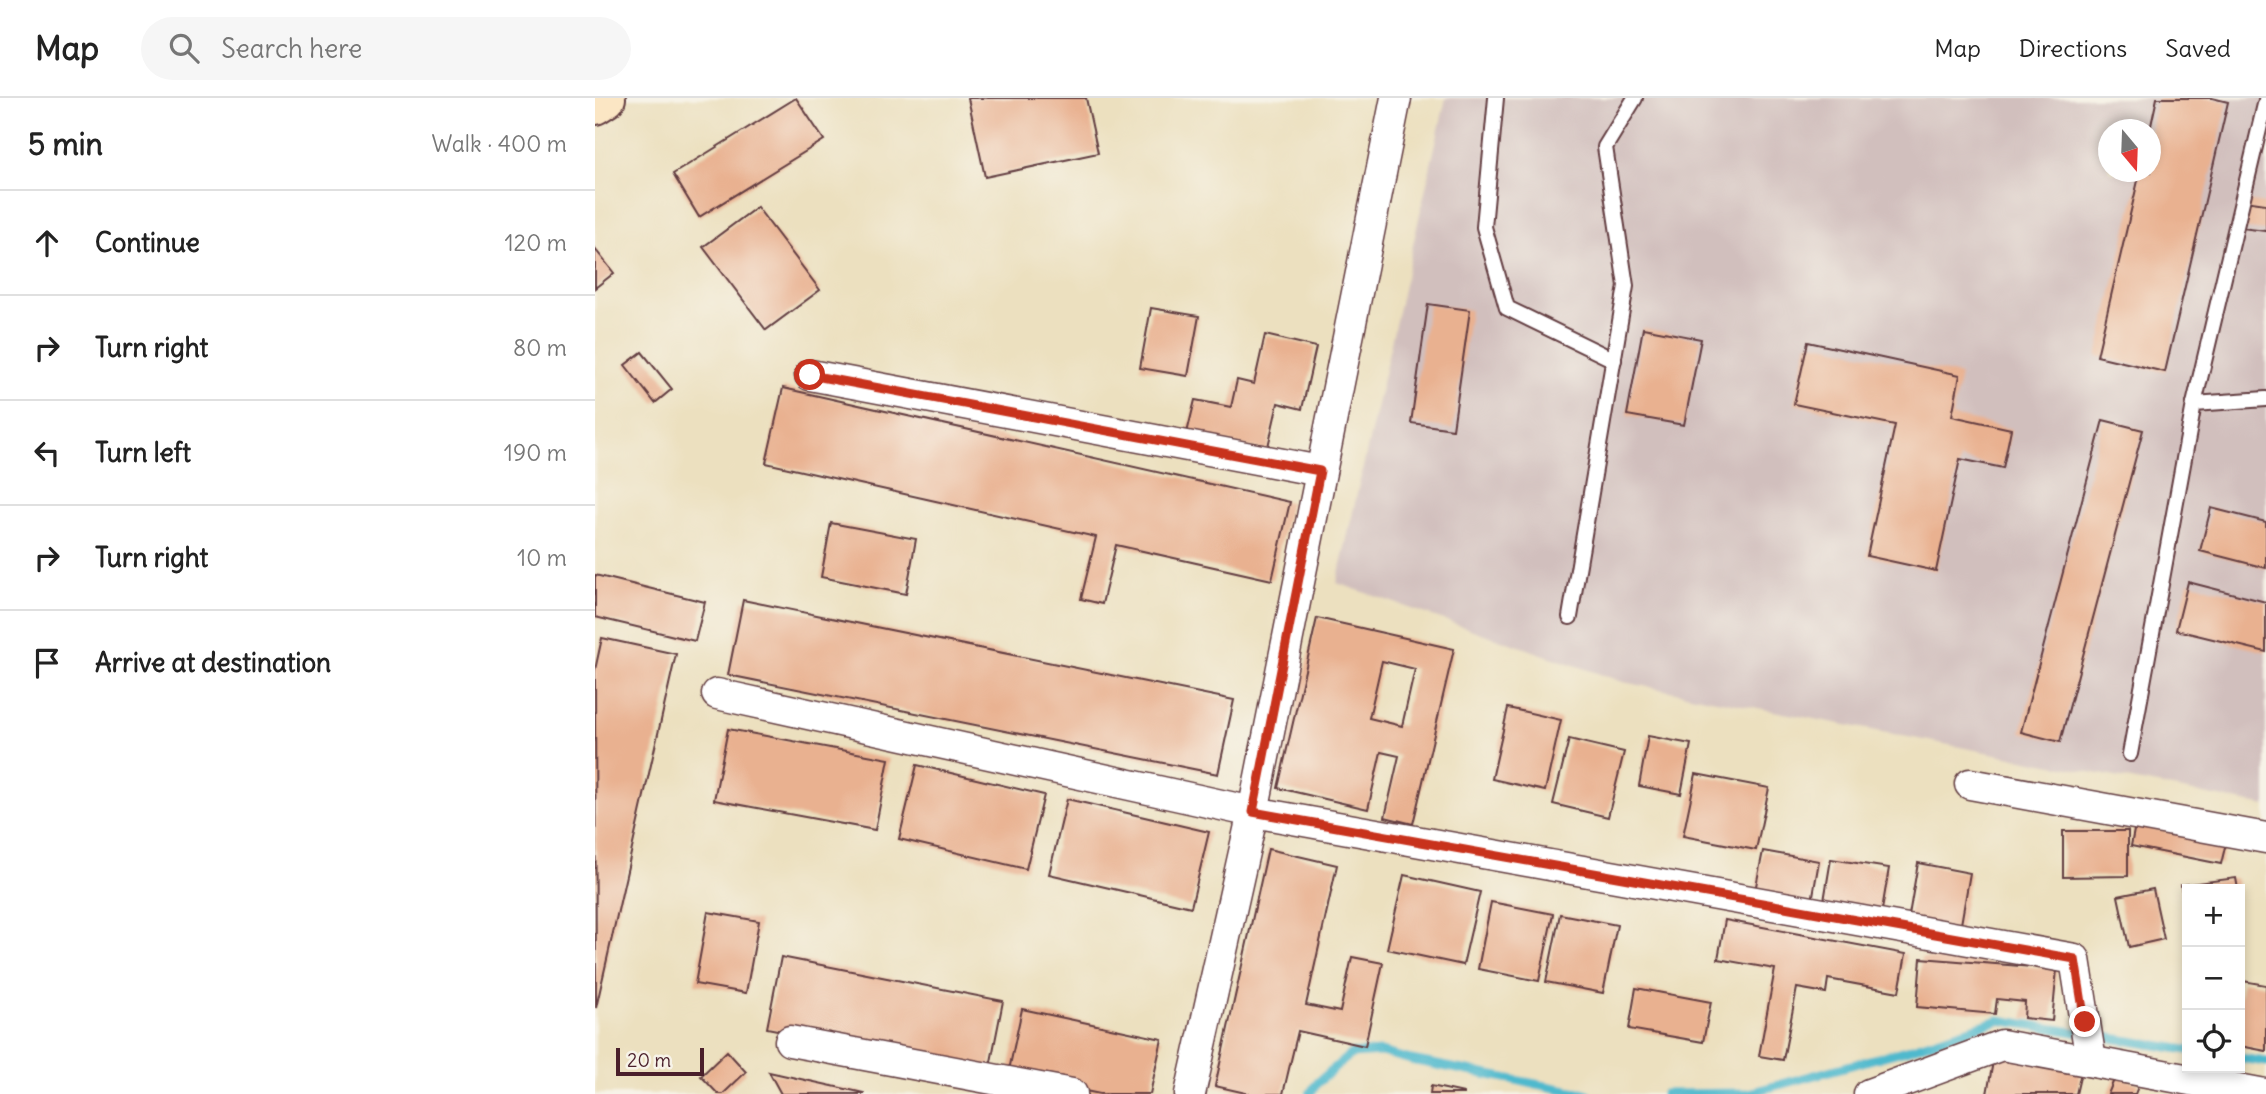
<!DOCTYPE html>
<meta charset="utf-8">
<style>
:root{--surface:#fff;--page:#f6f6f6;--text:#222;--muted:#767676;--line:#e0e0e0}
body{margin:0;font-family:Delius,sans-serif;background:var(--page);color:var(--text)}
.controls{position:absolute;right:21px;bottom:21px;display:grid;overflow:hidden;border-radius:0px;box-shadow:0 4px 10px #0003}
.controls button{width:63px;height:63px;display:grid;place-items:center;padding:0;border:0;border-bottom:2px solid var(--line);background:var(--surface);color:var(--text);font:35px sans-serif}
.compass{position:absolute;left:1503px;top:21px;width:63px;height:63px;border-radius:50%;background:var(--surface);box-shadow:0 4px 10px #0003;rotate:161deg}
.scale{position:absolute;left:21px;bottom:18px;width:88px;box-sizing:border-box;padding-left:7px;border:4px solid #4a1f2b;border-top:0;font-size:19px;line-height:24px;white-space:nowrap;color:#4a1f2b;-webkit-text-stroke:5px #f7f3e8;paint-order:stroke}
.stop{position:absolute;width:21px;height:21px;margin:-16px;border:5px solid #c8321e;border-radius:50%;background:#fff}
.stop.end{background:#c8321e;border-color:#fff;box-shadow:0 2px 7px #0008}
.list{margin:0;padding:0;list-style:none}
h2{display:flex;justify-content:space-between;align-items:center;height:91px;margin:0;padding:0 28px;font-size:30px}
h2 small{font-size:23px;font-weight:400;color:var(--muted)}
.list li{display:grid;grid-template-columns:46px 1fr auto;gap:21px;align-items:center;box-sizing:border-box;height:105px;padding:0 28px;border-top:2px solid var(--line)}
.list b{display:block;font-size:26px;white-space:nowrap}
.list em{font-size:23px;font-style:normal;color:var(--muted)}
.icon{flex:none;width:38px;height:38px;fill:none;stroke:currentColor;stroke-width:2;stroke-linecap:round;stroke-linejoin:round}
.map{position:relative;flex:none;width:1671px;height:996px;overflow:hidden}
header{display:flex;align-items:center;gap:42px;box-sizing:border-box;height:98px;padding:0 35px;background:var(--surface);border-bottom:2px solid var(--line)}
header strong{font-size:33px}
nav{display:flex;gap:38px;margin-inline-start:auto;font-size:24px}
.search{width:490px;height:63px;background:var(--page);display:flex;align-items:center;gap:18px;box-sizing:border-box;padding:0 24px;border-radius:38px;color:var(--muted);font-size:26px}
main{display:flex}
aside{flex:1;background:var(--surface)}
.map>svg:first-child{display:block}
.industrial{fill:#d1bfbd;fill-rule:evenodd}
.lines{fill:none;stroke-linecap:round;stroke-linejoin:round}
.stream{stroke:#50b9cd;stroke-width:9}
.building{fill:#e9b190;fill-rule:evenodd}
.service-casing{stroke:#623c41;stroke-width:18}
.minor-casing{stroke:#623c41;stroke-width:33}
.secondary-casing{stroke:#623c41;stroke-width:42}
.service{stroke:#fff;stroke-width:14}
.minor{stroke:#fff;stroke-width:30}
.secondary{stroke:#fbe6c4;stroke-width:38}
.route{stroke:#c8321e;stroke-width:9}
</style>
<header>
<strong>Map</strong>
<div class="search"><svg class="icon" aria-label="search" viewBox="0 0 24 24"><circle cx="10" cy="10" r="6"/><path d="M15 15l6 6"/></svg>Search here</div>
<nav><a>Map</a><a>Directions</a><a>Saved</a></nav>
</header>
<main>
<aside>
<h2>5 min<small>Walk · 400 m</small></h2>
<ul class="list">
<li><svg class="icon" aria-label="ahead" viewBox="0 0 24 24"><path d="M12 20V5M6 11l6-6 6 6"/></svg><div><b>Continue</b></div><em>120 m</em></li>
<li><svg class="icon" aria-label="right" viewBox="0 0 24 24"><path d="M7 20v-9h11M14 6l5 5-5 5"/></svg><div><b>Turn right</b></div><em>80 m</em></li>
<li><svg class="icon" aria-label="left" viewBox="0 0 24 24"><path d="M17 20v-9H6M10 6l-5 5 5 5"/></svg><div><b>Turn left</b></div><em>190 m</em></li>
<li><svg class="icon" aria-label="right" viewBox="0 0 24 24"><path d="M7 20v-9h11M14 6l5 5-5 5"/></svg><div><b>Turn right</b></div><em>10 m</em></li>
<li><svg class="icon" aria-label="arrive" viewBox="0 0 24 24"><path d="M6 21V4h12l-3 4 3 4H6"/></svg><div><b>Arrive at destination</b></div></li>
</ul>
</aside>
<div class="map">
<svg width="1671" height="996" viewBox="0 0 1671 996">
<rect width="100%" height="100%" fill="#f7f3e8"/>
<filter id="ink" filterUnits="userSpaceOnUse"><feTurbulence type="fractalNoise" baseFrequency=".0143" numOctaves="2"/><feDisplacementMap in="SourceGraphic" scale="14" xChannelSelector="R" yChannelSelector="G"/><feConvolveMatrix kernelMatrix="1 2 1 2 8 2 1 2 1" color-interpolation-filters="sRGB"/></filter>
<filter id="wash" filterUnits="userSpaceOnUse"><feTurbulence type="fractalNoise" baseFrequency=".00686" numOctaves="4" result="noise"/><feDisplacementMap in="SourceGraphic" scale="28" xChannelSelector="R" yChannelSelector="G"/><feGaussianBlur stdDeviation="1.57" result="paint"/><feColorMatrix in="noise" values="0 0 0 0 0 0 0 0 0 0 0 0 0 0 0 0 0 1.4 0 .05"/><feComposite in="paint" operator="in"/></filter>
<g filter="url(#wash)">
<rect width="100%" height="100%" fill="#ece0bf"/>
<path class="industrial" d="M851 0H1671V708L1028 584 742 485ZM1514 32H1556V74H1514Z"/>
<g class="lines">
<g class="stream">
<polyline points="1645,960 1671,964"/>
<polyline points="715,996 721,986 756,956 786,954 816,962 993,996"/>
<polyline points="1070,996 1154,995 1311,952 1404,922 1592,952"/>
</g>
</g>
<g id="blocks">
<g class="building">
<polygon points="201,0 229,42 104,119 78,76"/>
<polygon points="373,0 491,0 503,55 390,79"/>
<polygon points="1562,0 1617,0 1633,4 1570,274 1502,258 1545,74 1556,74 1555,32"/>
<polygon points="1650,103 1671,106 1671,133 1646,130"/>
<polygon points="162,109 225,192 171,232 108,149"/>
<polygon points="0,151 19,175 0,190"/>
<polygon points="833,206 875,212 858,331 816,325"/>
<polygon points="556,210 604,218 593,278 545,270"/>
<polygon points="1048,230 1106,241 1089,327 1032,317"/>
<polygon points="670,237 721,249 707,311 683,305 672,353 592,335 600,302 636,309 642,282 659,286"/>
<polygon points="1213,244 1365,277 1357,318 1416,331 1408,370 1365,361 1341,473 1272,458 1300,327 1199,306"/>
<polygon points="47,254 77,291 60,305 30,267"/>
<polygon points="188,290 695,404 677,482 521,447 507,506 486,501 501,439 171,365"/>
<polygon points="1508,322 1548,332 1465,644 1426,634"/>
<polygon points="1616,410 1671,424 1671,470 1605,453"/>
<polygon points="236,425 321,441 311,496 226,479"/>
<polygon points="0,477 110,504 100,543 0,519"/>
<polygon points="1593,484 1671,504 1671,554 1581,532"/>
<polygon points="148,502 639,602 623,676 133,577"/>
<path d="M722 520 859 551 818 726 790 719 804 658 786 654 773 711 683 690ZM787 563 820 571 807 628 774 620Z"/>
<polygon points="7,540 81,556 1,910 0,572"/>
<polygon points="913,610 966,622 950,693 897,681"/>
<polygon points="133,631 294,661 280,732 119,702"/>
<polygon points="1053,638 1096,646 1086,696 1044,688"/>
<polygon points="974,641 1029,654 1013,719 958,706"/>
<polygon points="322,667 449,697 431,771 304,741"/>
<polygon points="1101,676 1174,690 1161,752 1088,738"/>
<polygon points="472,701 614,734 596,809 454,776"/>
<polygon points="1540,727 1631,745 1626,766 1536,748"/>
<polygon points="1468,733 1533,733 1533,778 1468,779"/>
<polygon points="673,751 742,767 711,907 745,914 757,859 788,865 770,948 703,933 688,996 655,996 620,988"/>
<polygon points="1168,753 1224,763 1216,809 1159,798"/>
<polygon points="1236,761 1294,770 1286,818 1228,809"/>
<polygon points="1323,765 1375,775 1365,832 1313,823"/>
<polygon points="809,777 885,794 868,867 792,851"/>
<polygon points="1641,780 1643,791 1592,791 1591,820 1586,787"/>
<polygon points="1558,791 1569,841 1534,849 1523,798"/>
<polygon points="896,804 958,816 944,883 883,871"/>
<polygon points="113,814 164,823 151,895 100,886"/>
<polygon points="965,816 1022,827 1008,895 951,884"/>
<polygon points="1130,822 1311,856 1304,894 1233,881 1231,895 1202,890 1188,962 1164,958 1180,871 1123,861"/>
<polygon points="186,859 408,903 394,974 172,930"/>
<polygon points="1326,860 1462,871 1457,923 1429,920 1430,904 1402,901 1400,916 1322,909"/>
<polygon points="1648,883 1671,887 1671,953 1645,948 1645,898"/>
<polygon points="1041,890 1116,904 1108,944 1034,931"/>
<polygon points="427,911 567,941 555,996 505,996 413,977"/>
<polygon points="132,953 151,974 128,996 123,996 106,978"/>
<polygon points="1400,953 1487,970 1481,996 1392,996"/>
<polygon points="174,974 269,995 269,996 186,996"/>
<polygon points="1521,977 1544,986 1540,996 1513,996"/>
<polygon points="836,988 869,995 869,996 835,996"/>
</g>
</g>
</g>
<g filter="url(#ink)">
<use href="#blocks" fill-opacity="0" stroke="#623c41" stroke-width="2"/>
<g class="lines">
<g class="service-casing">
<g id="service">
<polyline points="901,0 889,129 912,210 1019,262"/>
<polyline points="1599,306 1671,2"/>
<polyline points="975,519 1031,188 1010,49 1040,0"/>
<polyline points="1535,656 1599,306 1671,301"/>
</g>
</g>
<g class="minor-casing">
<g id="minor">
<polyline points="215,277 725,373"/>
<polyline points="122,596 658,714 1480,861 1496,963"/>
<polyline points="1375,686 1671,740"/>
<polyline points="195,943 477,996"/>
<polyline points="595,996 658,714 801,0"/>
<polyline points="1274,996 1407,947 1670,996"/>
</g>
</g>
<g class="secondary-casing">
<polyline id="secondary" points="0,7 11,0"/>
</g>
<use href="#service" class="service"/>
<use href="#minor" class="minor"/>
<use href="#secondary" class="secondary"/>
</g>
</g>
<g class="lines" filter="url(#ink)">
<polyline class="route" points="215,277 725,373 658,714 1480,861 1490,924"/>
</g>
</svg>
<div class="controls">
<button>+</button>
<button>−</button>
<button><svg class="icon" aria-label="locate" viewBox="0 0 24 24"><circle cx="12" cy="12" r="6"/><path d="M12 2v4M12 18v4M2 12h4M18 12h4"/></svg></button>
</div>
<svg class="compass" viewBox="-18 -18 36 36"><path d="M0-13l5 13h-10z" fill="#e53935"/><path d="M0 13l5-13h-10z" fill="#767676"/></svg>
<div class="scale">20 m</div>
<div class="stop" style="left:215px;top:277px"></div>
<div class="stop end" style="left:1490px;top:924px"></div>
</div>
</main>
